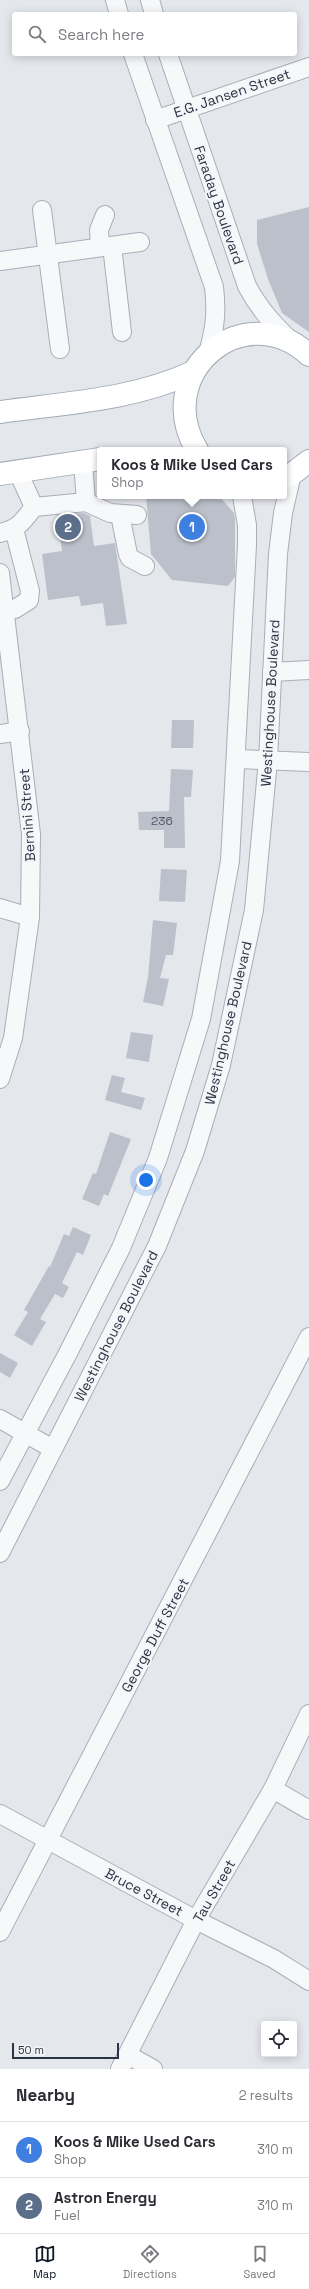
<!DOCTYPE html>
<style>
:root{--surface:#fff;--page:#f7f7f7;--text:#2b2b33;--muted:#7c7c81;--line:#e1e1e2;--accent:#111827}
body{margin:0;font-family:"Space Grotesk",sans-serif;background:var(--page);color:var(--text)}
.controls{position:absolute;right:12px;bottom:12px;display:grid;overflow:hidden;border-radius:4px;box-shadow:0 2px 10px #0003}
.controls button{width:36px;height:36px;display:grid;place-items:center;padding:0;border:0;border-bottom:1px solid var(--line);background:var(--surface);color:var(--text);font:20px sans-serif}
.scale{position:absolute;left:12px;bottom:10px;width:107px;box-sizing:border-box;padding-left:4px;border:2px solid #2b3445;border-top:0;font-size:11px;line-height:14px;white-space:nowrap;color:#2b3445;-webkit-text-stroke:3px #f4f6f9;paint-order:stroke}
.you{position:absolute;left:146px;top:1180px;width:14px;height:14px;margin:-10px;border:3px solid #fff;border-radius:50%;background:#1a73e8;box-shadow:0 0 0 6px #1a73e833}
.badge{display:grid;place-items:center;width:26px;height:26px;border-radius:50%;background:var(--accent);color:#fff;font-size:13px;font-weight:700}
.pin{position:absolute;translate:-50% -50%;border:2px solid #fff;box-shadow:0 1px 4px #0006}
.popup{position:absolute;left:97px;top:447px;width:190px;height:52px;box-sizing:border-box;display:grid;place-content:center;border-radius:4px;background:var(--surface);filter:drop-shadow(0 1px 3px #0005);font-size:13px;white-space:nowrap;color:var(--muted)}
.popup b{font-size:15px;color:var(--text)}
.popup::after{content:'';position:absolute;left:50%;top:100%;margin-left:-8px;border:8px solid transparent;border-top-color:var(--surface)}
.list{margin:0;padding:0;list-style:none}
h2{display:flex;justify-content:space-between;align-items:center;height:52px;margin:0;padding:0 16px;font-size:17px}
h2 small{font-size:13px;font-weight:400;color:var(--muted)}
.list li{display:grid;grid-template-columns:26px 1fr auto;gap:12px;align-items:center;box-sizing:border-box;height:56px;padding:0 16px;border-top:1px solid var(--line)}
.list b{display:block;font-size:15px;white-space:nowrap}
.list p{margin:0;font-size:13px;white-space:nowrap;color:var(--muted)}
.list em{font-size:13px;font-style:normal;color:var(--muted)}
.icon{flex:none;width:22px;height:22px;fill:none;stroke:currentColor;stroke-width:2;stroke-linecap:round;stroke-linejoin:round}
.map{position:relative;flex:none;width:309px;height:2069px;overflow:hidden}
.search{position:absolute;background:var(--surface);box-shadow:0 2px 10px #0003;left:12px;right:12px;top:12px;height:44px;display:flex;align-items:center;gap:10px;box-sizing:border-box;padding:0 14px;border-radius:4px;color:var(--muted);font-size:15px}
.sheet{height:164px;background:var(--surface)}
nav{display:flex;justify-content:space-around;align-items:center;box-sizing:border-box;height:56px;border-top:1px solid var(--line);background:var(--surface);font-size:11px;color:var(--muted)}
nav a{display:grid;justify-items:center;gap:2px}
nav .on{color:var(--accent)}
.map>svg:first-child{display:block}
.building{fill:#bbc0ca}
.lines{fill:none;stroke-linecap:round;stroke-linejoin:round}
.minor-casing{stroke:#a9aeb7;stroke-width:20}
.major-casing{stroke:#a3abb8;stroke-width:24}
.minor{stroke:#f7f8fa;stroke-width:18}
.major{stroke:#fff;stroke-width:22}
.labels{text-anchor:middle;stroke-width:4;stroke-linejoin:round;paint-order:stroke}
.number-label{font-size:12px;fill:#4f5766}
.street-label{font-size:14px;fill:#2b3445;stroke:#f4f6f9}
</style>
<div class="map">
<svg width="309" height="2069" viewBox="0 0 309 2069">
<rect width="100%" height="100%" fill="#e4e7ec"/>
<g class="building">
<polygon points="309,207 309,332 282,313 268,279 257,244 257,220"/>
<polygon points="146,496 219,496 234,513 235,519 235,577 228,586 172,580 151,554"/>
<polygon points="84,513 90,516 94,546 115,543 127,624 106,626 103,603 81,606 79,596 48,600 42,554 62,551 57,515"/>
<polygon points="172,720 194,720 193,748 171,748"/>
<polygon points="171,769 193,770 191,797 184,797 185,848 164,848 164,830 139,830 138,812 169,811"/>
<polygon points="161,869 187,870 185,902 159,901"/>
<polygon points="153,920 177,923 173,955 166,955 160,978 169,979 163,1006 143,1002 148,977"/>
<polygon points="131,1032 153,1035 149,1062 126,1058"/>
<polygon points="112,1075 125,1078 121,1092 145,1098 141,1110 105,1100"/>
<polygon points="110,1132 131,1139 108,1196 104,1194 99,1206 82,1199 93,1173 96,1174"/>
<polygon points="73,1227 91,1235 83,1255 77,1252 62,1283 69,1287 63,1298 55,1294 40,1319 46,1322 32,1346 14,1335 28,1312 24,1310 49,1266 50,1267 64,1234 69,1236"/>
<polygon points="0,1353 18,1363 10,1378 0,1372"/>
</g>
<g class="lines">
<g class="minor-casing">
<g id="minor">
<polyline points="115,0 119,14"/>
<polyline points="150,0 154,14"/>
<path d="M133 54 214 287C217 313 215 328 208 353"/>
<path d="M168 54 247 286C259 309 274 325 293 343"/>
<polyline points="155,120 309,67"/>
<polyline points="42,210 60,349"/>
<polyline points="112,246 122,332"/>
<polyline points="100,247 99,230 105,215"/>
<polyline points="0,261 140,242"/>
<polyline points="83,462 86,502"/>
<polyline points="18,472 34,507 86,502 110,513 137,515"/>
<polyline points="120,515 128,554 130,558 145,566"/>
<path d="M0 533C20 528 22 522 34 507"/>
<polyline points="0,573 31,834 30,917 13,1038 0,1079"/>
<polyline points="5,609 15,609 29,600 30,591 14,529"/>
<polyline points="272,672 309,670"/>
<polyline points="0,734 20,731"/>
<polyline points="237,759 309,762"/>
<polyline points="0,908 30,917"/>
<polyline points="0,1419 53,1449"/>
<polyline points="0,1481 68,1353 121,1248 158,1158 201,1019 230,861 247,545 247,525 242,496"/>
<polyline points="0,1553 157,1246 195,1151 221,1065 254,910 268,760 278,554 283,513 292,474"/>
<polyline points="273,1789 309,1810"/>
<polyline points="0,1814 196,1920 274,1959 309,1981"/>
<polyline points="0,1932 309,1337"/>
<polyline points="128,2055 153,2069"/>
<polyline points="120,2069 196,1920 273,1789 309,1714"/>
</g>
</g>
<g class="major-casing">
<g id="major">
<path d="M0 412C65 403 133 400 193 372"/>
<path d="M197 450C151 374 243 295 309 355"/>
<polyline points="0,474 100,459"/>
<polyline points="284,477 292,474 309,461"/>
</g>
</g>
<use href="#minor" class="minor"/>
<use href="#major" class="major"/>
</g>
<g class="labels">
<g class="number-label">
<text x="162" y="825">236</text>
</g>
<g class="street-label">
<text transform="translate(232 93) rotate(-19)" y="5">E.G. Jansen Street</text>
<text transform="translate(219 205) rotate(71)" y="5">Faraday Boulevard</text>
<text transform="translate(270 703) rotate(-87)" y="5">Westinghouse Boulevard</text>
<text transform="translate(27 815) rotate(-94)" y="5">Bernini Street</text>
<text transform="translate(228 1023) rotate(-77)" y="5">Westinghouse Boulevard</text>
<text transform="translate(116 1326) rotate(-63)" y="5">Westinghouse Boulevard</text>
<text transform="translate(155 1635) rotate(-62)" y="5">George Duff Street</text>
<text transform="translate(214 1891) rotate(-60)" y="5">Tau Street</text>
<text transform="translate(144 1892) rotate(28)" y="5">Bruce Street</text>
</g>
</g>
</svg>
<div class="controls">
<button><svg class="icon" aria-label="locate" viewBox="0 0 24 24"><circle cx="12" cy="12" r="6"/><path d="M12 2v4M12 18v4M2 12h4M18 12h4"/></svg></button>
</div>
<div class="scale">50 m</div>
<div class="you"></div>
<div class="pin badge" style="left:192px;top:527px;background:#3f7fe0">1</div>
<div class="popup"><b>Koos &amp; Mike Used Cars</b>Shop</div>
<div class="pin badge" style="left:68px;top:527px;background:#5c6f8a">2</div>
<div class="search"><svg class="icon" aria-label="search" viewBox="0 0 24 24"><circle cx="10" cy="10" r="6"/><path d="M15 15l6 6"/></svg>Search here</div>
</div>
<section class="sheet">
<h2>Nearby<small>2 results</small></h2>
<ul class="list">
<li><span class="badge" style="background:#3f7fe0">1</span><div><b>Koos &amp; Mike Used Cars</b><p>Shop</p></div><em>310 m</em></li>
<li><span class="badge" style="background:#5c6f8a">2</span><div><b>Astron Energy</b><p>Fuel</p></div><em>310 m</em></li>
</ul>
</section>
<nav>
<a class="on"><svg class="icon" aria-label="map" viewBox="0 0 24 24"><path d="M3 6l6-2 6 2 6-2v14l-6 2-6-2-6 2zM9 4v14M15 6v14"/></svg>Map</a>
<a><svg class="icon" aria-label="directions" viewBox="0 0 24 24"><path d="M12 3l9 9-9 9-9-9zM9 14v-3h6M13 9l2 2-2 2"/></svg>Directions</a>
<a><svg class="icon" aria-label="saved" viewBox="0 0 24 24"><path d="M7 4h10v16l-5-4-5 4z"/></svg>Saved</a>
</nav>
